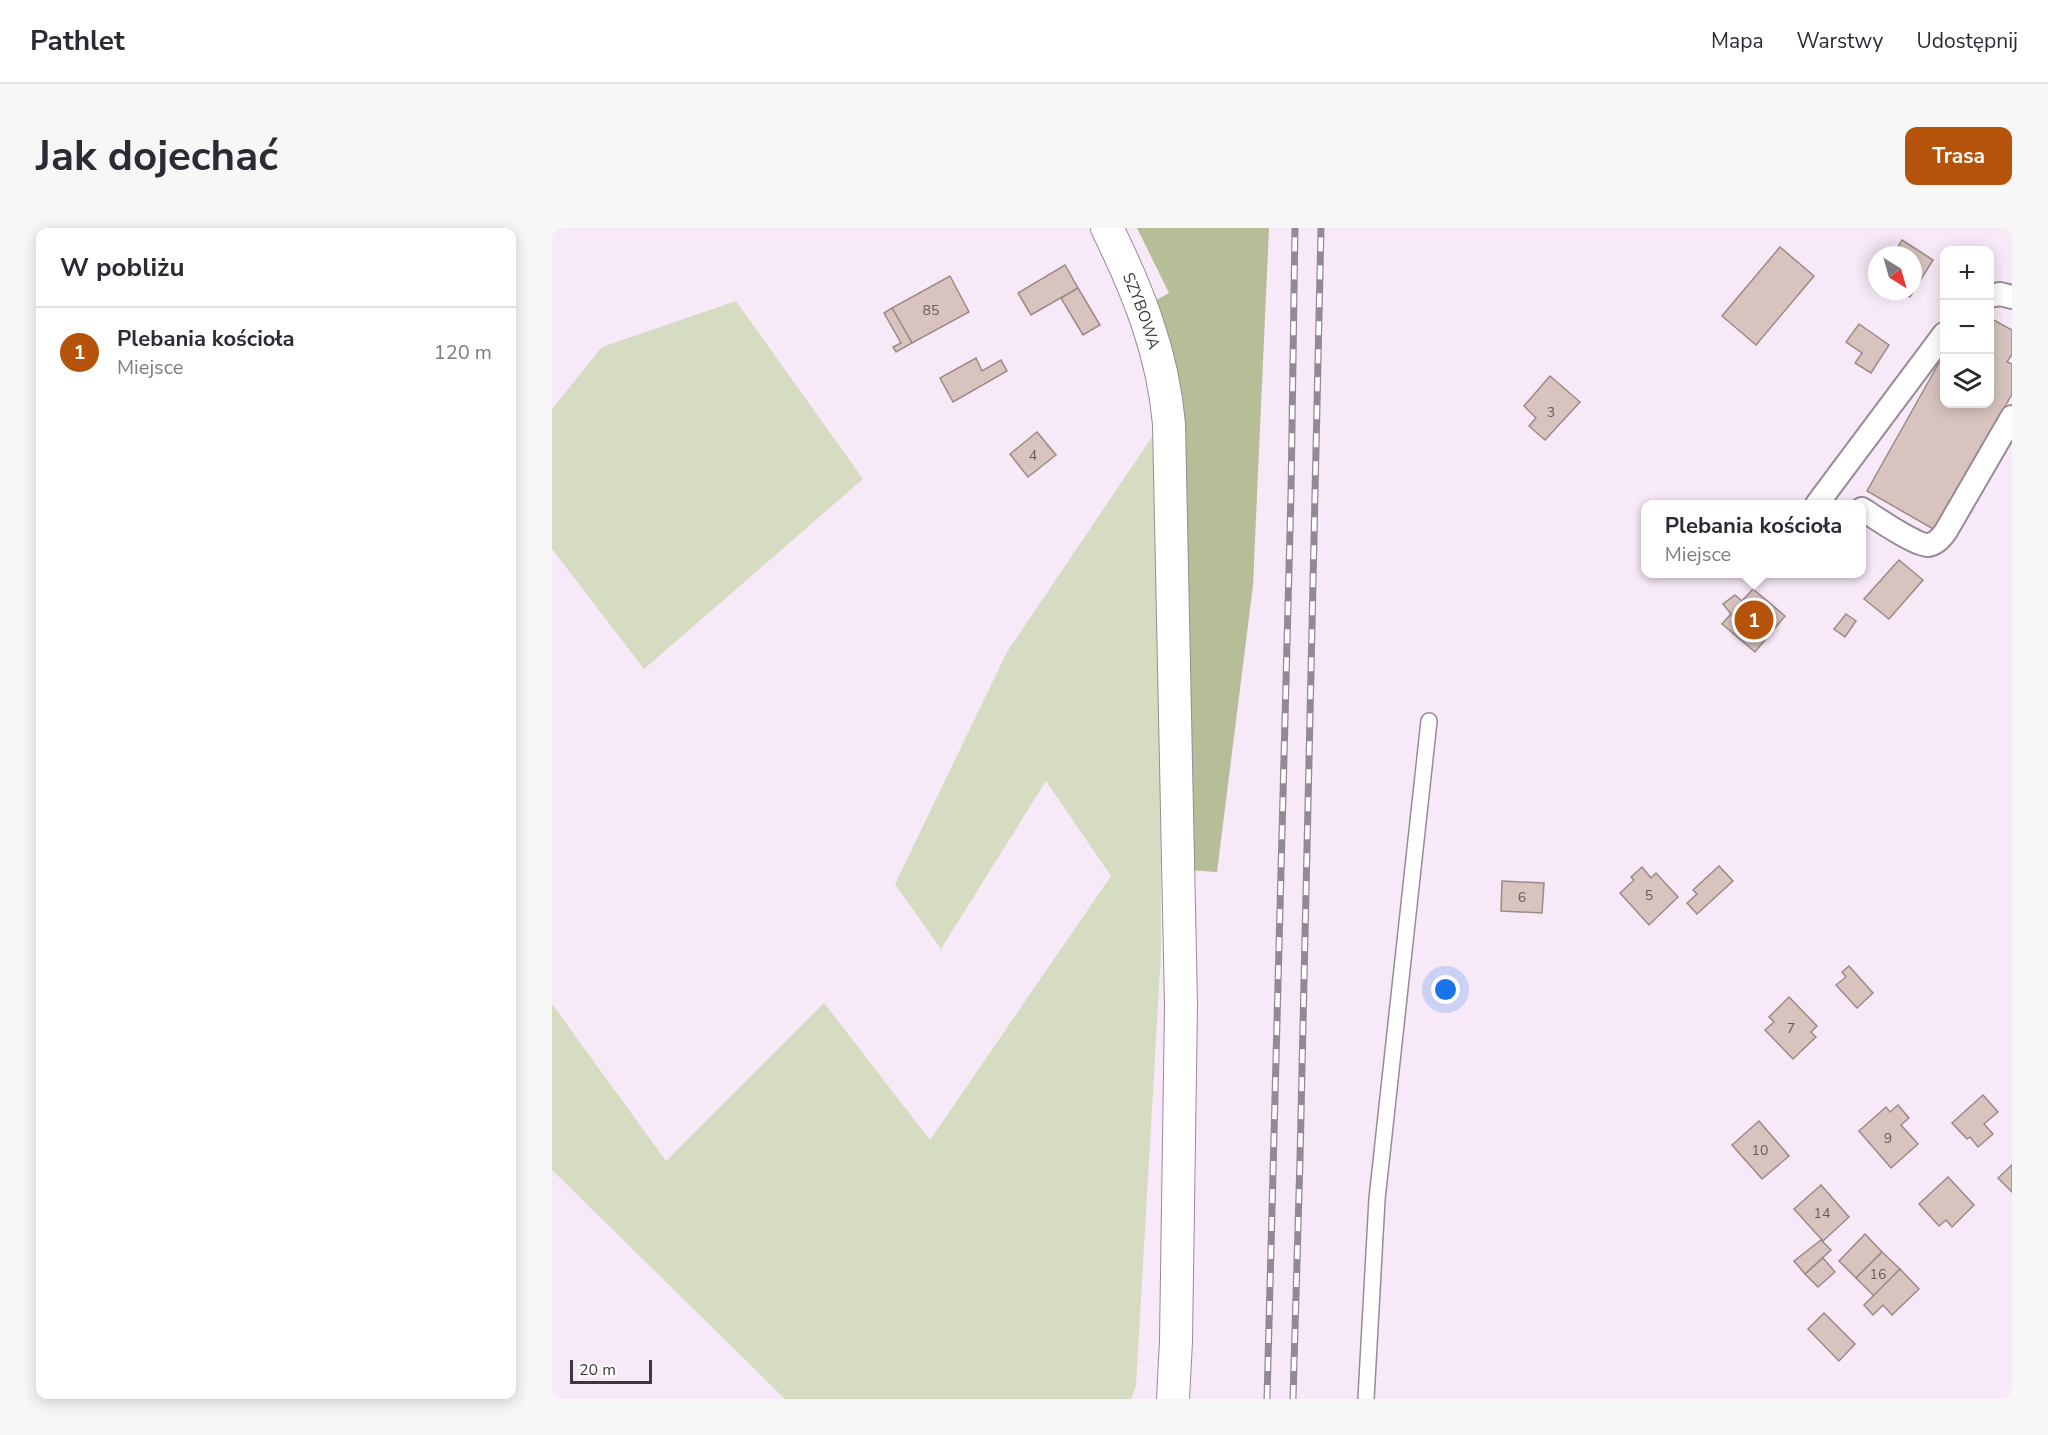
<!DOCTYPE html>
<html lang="pl">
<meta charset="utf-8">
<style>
:root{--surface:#fff;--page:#f7f7f7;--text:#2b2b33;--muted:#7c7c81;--line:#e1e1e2;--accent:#b45309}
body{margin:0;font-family:"Nunito Sans",sans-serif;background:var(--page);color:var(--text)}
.controls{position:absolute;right:18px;top:18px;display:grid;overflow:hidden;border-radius:12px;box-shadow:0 3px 15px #0003}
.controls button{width:54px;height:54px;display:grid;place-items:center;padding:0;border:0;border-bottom:2px solid var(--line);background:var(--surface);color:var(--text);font:30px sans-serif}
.compass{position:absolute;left:1316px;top:18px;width:54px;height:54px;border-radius:50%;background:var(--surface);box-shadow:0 3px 15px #0003;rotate:143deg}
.scale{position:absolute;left:18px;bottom:15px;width:82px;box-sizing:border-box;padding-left:6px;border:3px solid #3e383e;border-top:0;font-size:16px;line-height:21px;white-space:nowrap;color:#3e383e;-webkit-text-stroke:4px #fff;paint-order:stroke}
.you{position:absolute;left:894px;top:762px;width:21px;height:21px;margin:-15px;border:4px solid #fff;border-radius:50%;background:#1a73e8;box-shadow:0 0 0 9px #1a73e833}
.badge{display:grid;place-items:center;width:39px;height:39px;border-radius:50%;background:var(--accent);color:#fff;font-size:20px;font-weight:700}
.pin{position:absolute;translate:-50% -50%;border:3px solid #fff;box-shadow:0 2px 6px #0006}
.popup{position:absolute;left:1089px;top:272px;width:225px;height:78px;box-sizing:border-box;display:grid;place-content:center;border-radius:12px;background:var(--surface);filter:drop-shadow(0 2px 4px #0005);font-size:20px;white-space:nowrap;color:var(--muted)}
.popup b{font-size:22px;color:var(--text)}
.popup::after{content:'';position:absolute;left:50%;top:100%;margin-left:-12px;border:12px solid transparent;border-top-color:var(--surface)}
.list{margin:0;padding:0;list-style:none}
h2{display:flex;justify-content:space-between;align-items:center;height:78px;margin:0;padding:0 24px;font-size:26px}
h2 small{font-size:20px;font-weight:400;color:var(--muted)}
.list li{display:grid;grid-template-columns:39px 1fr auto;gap:18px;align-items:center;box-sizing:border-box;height:90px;padding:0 24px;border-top:2px solid var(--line)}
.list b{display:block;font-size:22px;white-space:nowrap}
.list p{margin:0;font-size:20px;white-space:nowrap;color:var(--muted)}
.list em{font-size:20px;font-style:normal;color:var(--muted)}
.icon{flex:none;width:33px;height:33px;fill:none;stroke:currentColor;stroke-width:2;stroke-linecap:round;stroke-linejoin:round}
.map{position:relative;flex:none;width:1460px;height:1171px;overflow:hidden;border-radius:12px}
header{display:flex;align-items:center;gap:36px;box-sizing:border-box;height:84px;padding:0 30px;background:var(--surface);border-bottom:2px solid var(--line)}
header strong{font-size:28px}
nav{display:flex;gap:33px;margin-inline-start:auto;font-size:21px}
.intro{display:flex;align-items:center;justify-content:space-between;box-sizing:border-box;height:144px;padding:0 36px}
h1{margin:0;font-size:42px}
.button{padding:15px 27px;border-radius:12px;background:var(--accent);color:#fff;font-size:21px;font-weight:700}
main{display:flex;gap:36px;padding:0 36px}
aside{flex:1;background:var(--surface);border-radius:12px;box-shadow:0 3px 15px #0003}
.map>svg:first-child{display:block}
.green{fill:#d6dcc2}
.forest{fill:#b5be96}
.building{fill:#d8c3bf;stroke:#9d8a87;stroke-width:1.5}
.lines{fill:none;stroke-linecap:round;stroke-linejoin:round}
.service-casing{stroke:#988b98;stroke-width:18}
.pedestrian-casing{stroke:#988b98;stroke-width:26}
.minor-casing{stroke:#988b98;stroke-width:34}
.service{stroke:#fff;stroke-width:15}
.pedestrian{stroke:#fff;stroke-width:22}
.minor{stroke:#fff;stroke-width:32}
.rail-casing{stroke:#938993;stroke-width:7}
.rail{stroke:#fff;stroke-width:4.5;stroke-dasharray:14;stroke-linecap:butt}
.labels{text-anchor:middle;stroke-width:4.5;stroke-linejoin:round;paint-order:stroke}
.number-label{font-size:14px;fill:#645b5e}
.street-label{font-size:16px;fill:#3e383e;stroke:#fff}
</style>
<header>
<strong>Pathlet</strong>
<nav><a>Mapa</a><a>Warstwy</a><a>Udostępnij</a></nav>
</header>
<div class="intro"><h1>Jak dojechać</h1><a class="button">Trasa</a></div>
<main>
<aside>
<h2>W pobliżu<small></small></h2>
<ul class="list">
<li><span class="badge">1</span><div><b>Plebania kościoła</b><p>Miejsce</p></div><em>120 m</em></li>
</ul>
</aside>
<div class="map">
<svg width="1460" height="1171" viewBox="0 0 1460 1171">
<rect width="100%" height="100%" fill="#f7e9f7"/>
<g class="green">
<polygon points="184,73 311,251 92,441 0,321 0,181 50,119"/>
<polygon points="608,197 609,725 584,1158 579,1171 233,1171 0,942 0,776 114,933 272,775 378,912 559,648 494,553 389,721 343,656 455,424"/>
</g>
<polygon class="forest" points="585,0 717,0 701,357 665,644 634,642 630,164 597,76 617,65"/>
<g class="building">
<polygon points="1350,12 1381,32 1358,69 1348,63 1361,63 1361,27 1341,27"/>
<polygon points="1228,19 1262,48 1204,117 1170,88"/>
<polygon points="513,37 526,60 479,87 466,65"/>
<polygon points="398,48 417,84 360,115 340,80"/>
<polygon points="526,60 548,97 531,107 509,70"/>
<polygon points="340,80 360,115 344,124 341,119 349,115 332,85"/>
<polygon points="1438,90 1460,102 1460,126 1455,134 1460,136 1460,166 1383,302 1315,263 1392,126 1392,176 1438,176"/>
<polygon points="1307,96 1337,117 1319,145 1303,135 1310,125 1294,114"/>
<polygon points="424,130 430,143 449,132 455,143 401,174 388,150"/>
<polygon points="998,148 1028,174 993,212 977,198 984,190 972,178"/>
<polygon points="485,204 504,227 476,249 458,226"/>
<polygon points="1347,332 1371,352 1337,391 1312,371"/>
<polygon points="1201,361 1233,388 1203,424 1170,396 1179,386 1171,376 1183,367 1190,373"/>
<polygon points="1294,386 1304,393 1293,409 1282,401"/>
<polygon points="1167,638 1181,653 1145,686 1135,675 1145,666 1141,662"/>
<polygon points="1090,639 1099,650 1104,645 1126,669 1097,697 1068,665 1082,652 1079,649"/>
<polygon points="950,653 992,655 990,685 949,683"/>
<polygon points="1297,738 1321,765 1305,780 1284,757 1294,749 1290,744"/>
<polygon points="1237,769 1265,798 1259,804 1264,809 1241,831 1213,802 1222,794 1217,789"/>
<polygon points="1431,867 1446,884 1432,896 1441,906 1426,919 1418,909 1415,911 1400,895"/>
<polygon points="1346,877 1357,890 1349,897 1366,916 1339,940 1307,903 1334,879 1338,884"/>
<polygon points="1207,893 1237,928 1210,951 1180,917"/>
<polygon points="1460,937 1460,964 1446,950"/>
<polygon points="1396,949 1422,977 1400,999 1394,992 1387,998 1367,976"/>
<polygon points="1269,957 1297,989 1271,1013 1242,981"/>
<polygon points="1313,1006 1330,1024 1304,1050 1287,1033"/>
<polygon points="1269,1012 1279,1022 1253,1046 1242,1033"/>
<polygon points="1330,1024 1348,1041 1322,1068 1304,1050"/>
<polygon points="1271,1030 1283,1044 1266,1059 1253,1046"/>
<polygon points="1348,1041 1367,1061 1340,1087 1331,1077 1321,1087 1312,1077"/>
<polygon points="1272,1085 1303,1116 1287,1133 1256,1101"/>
</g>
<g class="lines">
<g class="service-casing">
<polyline id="service" points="814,1171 825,971 877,493"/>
</g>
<g class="pedestrian-casing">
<g id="pedestrian">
<polyline points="1438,68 1448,66 1460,69"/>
<polyline points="1265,276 1392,106"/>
<path d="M1310 281C1321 288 1366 319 1376 317 1384 316 1390 309 1394 303L1460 189"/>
</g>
</g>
<g class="minor-casing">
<g id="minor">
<path id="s1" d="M555 0C586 63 611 125 617 196L629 777 624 1113 621 1171"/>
</g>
</g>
<use href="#service" class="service"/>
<use href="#pedestrian" class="pedestrian"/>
<use href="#minor" class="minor"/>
<g class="rail-casing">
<g id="rail">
<polyline points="715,1171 739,265 743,0"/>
<polyline points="741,1171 748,931 769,0"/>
</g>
</g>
<use href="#rail" class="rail"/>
</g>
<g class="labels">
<g class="number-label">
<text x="379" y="87">85</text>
<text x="999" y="189">3</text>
<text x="481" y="232">4</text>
<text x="1097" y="672">5</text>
<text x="970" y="674">6</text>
<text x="1239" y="805">7</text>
<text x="1336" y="915">9</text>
<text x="1208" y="927">10</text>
<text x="1270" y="990">14</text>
<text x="1326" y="1051">16</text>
</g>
<g class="street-label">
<text dy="6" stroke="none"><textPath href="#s1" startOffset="90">SZYBOWA</textPath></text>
</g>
</g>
</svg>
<div class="controls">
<button>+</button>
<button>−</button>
<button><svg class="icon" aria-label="layers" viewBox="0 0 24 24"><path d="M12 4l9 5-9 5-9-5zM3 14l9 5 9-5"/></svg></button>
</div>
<svg class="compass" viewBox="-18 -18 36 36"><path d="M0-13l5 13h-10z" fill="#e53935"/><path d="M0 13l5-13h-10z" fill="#7c7c81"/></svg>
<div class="scale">20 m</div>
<div class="you"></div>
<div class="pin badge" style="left:1202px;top:392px">1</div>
<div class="popup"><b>Plebania kościoła</b>Miejsce</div>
</div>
</main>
